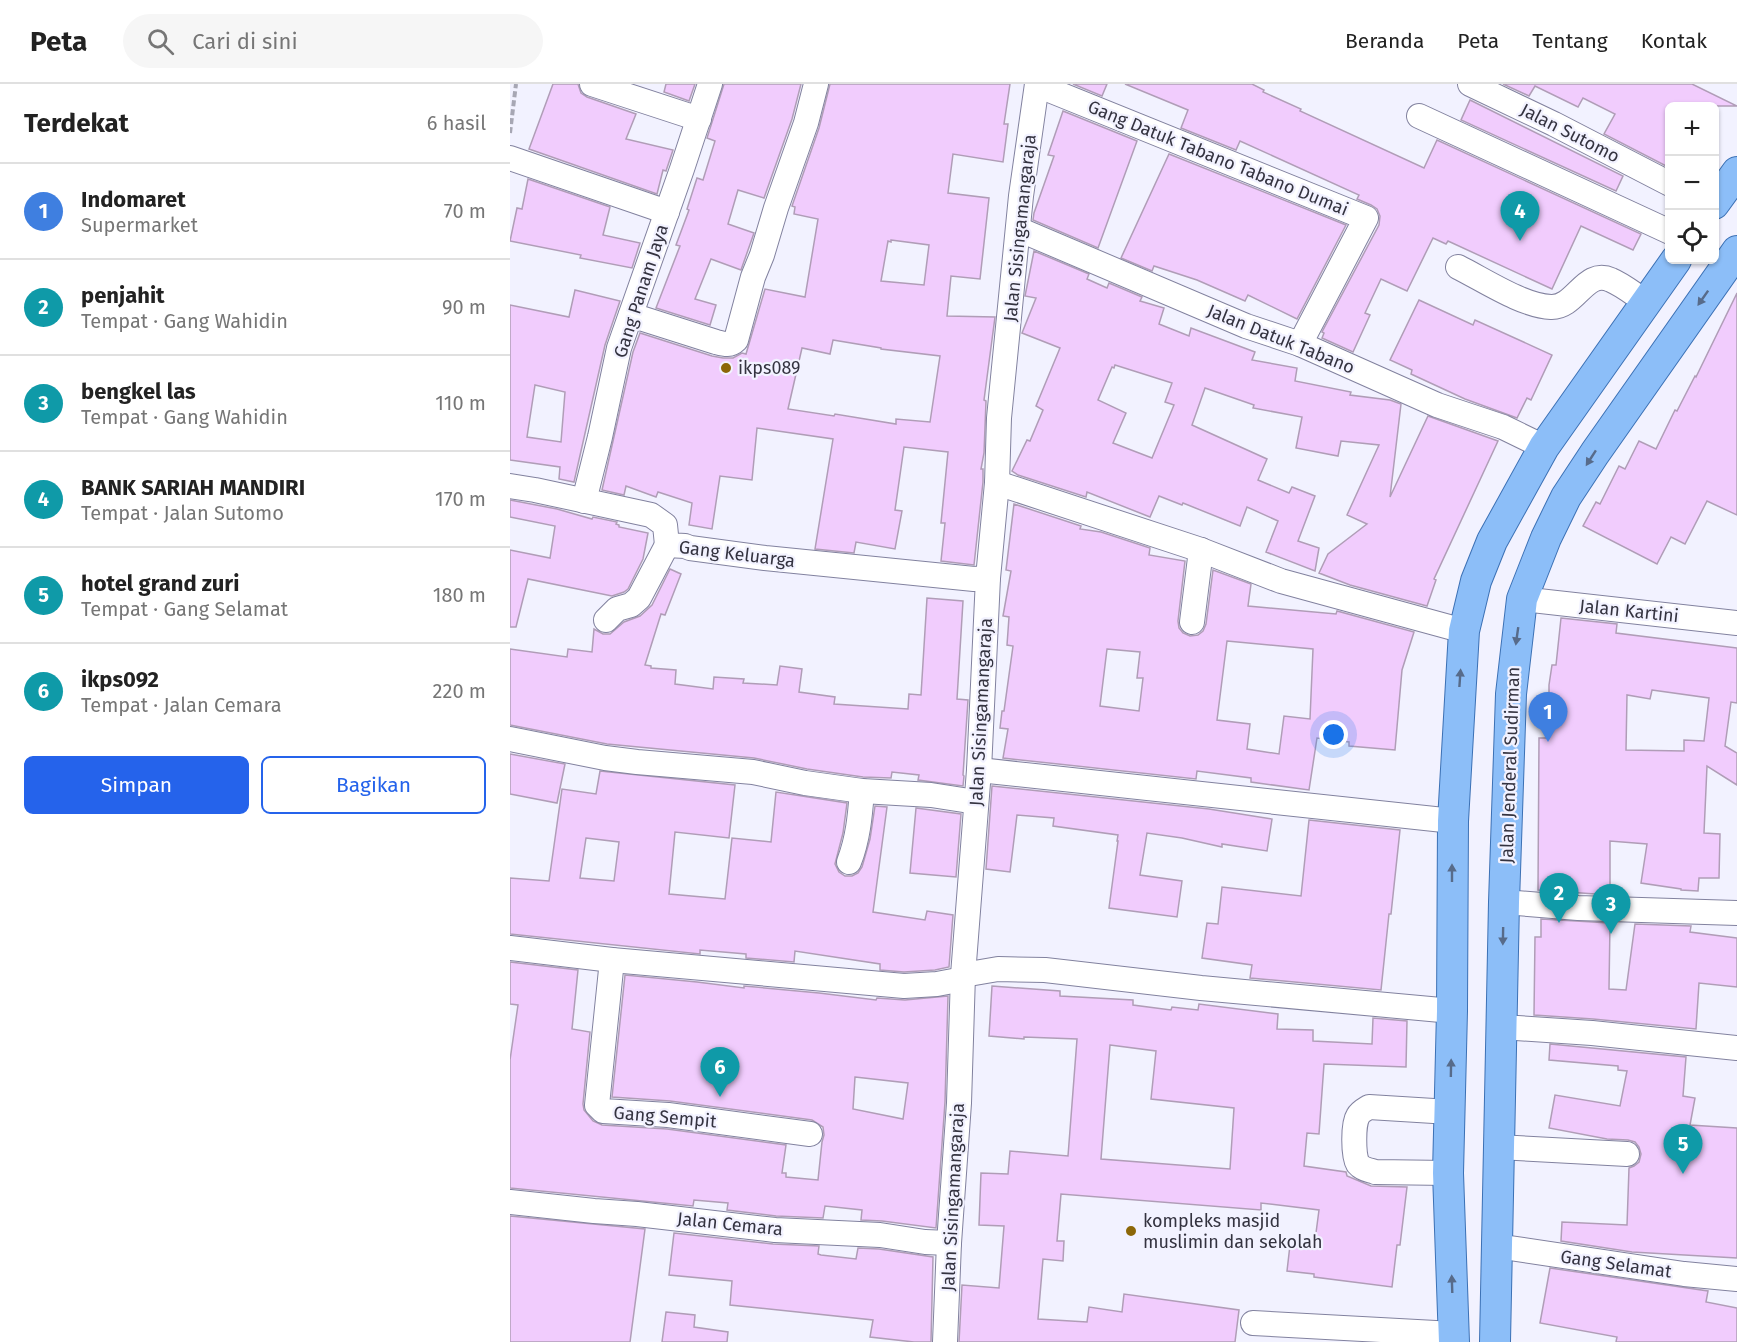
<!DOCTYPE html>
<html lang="id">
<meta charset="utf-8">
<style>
:root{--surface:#fff;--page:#f6f6f6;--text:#222;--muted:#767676;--line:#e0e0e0;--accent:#2563eb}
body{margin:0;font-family:"Fira Sans",sans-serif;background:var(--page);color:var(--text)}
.controls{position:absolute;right:18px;top:18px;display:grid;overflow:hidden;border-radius:9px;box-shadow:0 2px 4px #0004}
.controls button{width:54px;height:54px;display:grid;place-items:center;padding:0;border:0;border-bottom:2px solid var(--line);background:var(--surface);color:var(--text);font:30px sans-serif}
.you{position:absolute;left:824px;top:651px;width:21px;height:21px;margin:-15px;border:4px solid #fff;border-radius:50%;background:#1a73e8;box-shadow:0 0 0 9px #1a73e833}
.badge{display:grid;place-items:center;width:39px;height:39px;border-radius:50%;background:var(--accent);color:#fff;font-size:20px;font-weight:700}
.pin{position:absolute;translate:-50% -50px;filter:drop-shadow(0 2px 3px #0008)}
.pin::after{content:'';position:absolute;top:32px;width:21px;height:18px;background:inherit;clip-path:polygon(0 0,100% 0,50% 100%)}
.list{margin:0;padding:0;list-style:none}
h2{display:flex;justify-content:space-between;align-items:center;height:78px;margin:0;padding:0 24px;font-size:26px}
h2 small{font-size:20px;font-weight:400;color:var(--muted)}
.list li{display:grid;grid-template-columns:39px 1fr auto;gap:18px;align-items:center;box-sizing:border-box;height:96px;padding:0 24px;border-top:2px solid var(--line)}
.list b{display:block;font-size:22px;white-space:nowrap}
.list p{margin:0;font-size:20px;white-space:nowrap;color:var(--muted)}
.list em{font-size:20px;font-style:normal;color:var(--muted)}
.actions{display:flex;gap:12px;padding:18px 24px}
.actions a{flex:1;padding:14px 0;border:2px solid var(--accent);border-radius:9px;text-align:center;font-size:21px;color:var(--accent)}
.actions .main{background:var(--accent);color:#fff}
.icon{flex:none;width:33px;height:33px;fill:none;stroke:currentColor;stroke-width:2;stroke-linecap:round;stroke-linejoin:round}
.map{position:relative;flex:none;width:1227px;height:1258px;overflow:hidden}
header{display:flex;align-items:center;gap:36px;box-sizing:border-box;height:84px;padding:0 30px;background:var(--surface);border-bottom:2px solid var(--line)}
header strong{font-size:28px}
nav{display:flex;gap:33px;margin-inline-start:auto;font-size:21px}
.search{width:420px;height:54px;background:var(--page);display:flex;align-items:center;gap:15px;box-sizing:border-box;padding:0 21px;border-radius:33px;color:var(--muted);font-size:22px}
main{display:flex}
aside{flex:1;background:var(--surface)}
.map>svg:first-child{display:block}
.building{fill:#f1ccfd;stroke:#b09db7;stroke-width:1.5;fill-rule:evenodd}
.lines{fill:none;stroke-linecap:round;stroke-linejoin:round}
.minor-casing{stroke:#82829f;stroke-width:26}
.major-casing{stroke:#3c71b5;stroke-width:32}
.path{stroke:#a7a7b4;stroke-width:4;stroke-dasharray:6 3;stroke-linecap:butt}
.minor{stroke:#fff;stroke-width:24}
.major{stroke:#8cbef8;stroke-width:30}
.oneway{fill:#576b8a}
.poi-dot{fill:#8c6708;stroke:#f2f2ff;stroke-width:2}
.labels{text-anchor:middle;stroke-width:4.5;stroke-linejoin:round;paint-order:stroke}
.street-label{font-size:18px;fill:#343340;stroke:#f2f2ff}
.poi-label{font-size:18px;fill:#343340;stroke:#f2f2ff;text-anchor:start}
</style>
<header>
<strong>Peta</strong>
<div class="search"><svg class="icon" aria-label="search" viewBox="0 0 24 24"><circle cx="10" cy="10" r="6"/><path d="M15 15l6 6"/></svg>Cari di sini</div>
<nav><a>Beranda</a><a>Peta</a><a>Tentang</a><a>Kontak</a></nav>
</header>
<main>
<aside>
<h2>Terdekat<small>6 hasil</small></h2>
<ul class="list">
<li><span class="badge" style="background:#3f7fe0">1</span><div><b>Indomaret</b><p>Supermarket</p></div><em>70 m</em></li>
<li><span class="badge" style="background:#0f9aa8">2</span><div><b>penjahit</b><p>Tempat · Gang Wahidin</p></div><em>90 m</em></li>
<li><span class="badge" style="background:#0f9aa8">3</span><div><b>bengkel las</b><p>Tempat · Gang Wahidin</p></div><em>110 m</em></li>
<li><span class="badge" style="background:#0f9aa8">4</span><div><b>BANK SARIAH MANDIRI</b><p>Tempat · Jalan Sutomo</p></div><em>170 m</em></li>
<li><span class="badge" style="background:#0f9aa8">5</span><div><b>hotel grand zuri</b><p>Tempat · Gang Selamat</p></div><em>180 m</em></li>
<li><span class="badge" style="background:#0f9aa8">6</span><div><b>ikps092</b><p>Tempat · Jalan Cemara</p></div><em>220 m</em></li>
</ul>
<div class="actions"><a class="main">Simpan</a><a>Bagikan</a></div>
</aside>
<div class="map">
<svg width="1227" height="1258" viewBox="0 0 1227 1258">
<rect width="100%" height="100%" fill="#f2f2ff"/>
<g class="building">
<polygon points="43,0 68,0 71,9 77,13 126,30 116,55 163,66 156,87 153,86 147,110 19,65"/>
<polygon points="156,0 185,0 179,17 154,8"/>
<polygon points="214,0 291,0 282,35 254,114 228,106 218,140 244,149 231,186 201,175 185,215 206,221 200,241 146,224 170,162 166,161 179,126 177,125 187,94 193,96 205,57 197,54"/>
<path d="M320 0H500L494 40H498L493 78 443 70 438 109 479 114 470 195 441 192 437 232 485 233 474 316 476 317 474 369 471 385H473V398L464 481 431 477 435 439H431L438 368 394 363 385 426 392 427 385 465 346 458 344 469 305 465 323 355 247 344 242 396 210 392 202 445 179 441 182 419 148 408 146 413 116 402 114 411 92 406 123 268 130 249 202 272 213 274H223L232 269 236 270 255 205 295 213 308 135 284 130 285 123 282 122 309 44ZM381 156 419 161 414 201 371 197 378 157 381 158ZM323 256 371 264V265L430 272 420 338 386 335V340L325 330 324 332 278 325 292 264 320 270Z"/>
<polygon points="563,0 597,0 592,12"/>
<polygon points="615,0 742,0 754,6 753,8 791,25 790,27 914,84 927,56 1131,150 1123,166 1071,142 1042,205 938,157 936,160 923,154 897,207 871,195 855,229 860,231 843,268 812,254 814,249 812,248 869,141 870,132 867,125 861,121 847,115 849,111 730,57 726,66 671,44 678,26"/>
<polygon points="993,0 1182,0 1227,22 1160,22 1160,84 1094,50 1105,30 1073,14 1068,23 1025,2 1019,12"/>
<polygon points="960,16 1113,92 1106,107 951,36"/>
<polygon points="553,27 627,57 588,164 523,136 524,129 544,72 538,71"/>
<polygon points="659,70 836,141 787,235 738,211 735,217 687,196 644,182 642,187 611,174"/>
<polygon points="18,95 100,123 93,151 130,159 122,184 70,174 71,171 0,157 7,124 12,125"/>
<path d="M524 167 579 190 577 195 597 204 599 199 632 213 630 217 654 224 649 240 679 252 681 244 745 268 742 276 787 284 785 297 841 308 840 311 880 316 891 320 880 413 918 332 988 357 924 495 926 496 917 522 840 501 809 489 818 470 857 440 837 431 869 361 831 357 828 372 786 364 792 333 743 324 744 321 695 304 682 341 757 375 748 396 779 409 782 403 805 412 788 457 809 464 805 487 756 468 768 437 737 423 730 442 673 419 672 421 649 412 640 433 577 408 576 413 508 391 502 387 517 356 520 357 533 326 526 322 550 264 512 249 526 214 515 212ZM605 281 662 299 655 318 664 321 642 374 603 359 616 329 588 316 602 283 604 284Z"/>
<path d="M65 206 110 217 95 261 64 398 49 395 50 383 0 376V221L59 233ZM25 301 55 308 51 358 17 353Z"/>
<polygon points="1227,209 1227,431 1197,417 1175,460 1161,453 1147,480 1073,442 1086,418 1090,420 1109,382 1115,385 1129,357 1146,365 1165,326 1167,327 1185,292 1186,293"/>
<polygon points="909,216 963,241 965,236 1042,271 1021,316 1017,314 1007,334 955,315 901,290 902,286 880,276"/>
<polygon points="0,416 47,425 82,435 83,433 107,438 106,440 109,441 109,443 138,449 133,475 118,505 114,508 102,512 18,495 6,543 0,543 0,466 40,474 45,442 0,433"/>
<path d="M504 420 571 442 570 445 591 448 640 464 639 471 675 477 668 537 669 544 673 549 680 552 688 551 693 547 696 540 703 486 741 500 738 522 826 530 827 527 904 548 892 586 885 666 839 662V658L807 654 799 706 741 698V694L687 687 686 695 493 674 498 645 490 644 492 627H494L503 562 497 561 499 533 493 532 501 487 496 486ZM717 557 803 565 800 635 774 632 769 670 737 665 740 640 707 636ZM597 565 630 568 627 594H633L629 627 590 622Z"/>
<polygon points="160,485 171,490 155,531 151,530 135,581 141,582 141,584 166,586 165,600 203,605 204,593 234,595 233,599 267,601 270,582 292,585 289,608 325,613 324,620 398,625 399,610 411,611 417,514 453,517 447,615 458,616 453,691 454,692 453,702 408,696 409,691 382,688 381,694 353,693 297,685 244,674 97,660 0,641 0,565 57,573 58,565 82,568 84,545 93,550 100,550 114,538 130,532 142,521"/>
<path d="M1051 534 1107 540 1106 549 1227 564V619L1221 618 1215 662 1227 669V701L1197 682 1194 749 1210 750 1209 794H1189L1188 807 1171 806V805L1131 799 1137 760 1100 757V811L1028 806 1029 654H1039V601L1042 581H1046ZM1142 606 1199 614 1194 657 1174 656V667L1116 666 1117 611 1140 615Z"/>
<polygon points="0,670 55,680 47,719 0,710"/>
<path d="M90 687 225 701 219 754 165 748 159 810 215 815 222 754 261 758 266 708 337 719 333 749 325 780 329 788 335 792H342L348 789 352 783 360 755 365 722 377 723 363 828 415 836 417 827 443 831 439 883 425 886 394 888 370 886V880L285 867 284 878 236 874V870L190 866V870L0 850V794L39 797 52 705 86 710ZM76 754 109 758 104 797 70 794Z"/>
<polygon points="482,702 699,725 762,735 757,767 712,760 712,763 672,754 637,749 630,791 672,797 667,833 599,824 608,757 607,757 608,751 543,742 544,734 507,731 500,788 476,785"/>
<polygon points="406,724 451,730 446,793 400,789"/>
<polygon points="799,736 890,746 881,830 879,830 871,906 740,894 742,881 692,874 697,839 708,840 712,803 791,812"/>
<polygon points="1031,835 1100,839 1099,905 1116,906 1125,840 1181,842 1180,848 1227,854 1227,903 1189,899 1186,945 1083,935 1024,931 1025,853 1031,853"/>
<path d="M0 878 68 886 62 945 80 948 73 1020 74 1026 83 1037 92 1041 157 1045 276 1061 272 1089H276V1093L308 1096 312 1058 314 1051 313 1043 302 1036 160 1017 102 1013 115 891 187 898 234 904V902L309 909 366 916 367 914 395 916 438 912 435 1018 426 1144 372 1137 351 1136 352 1126 315 1122 313 1134 266 1132 217 1126 218 1119 184 1116 183 1122 0 1104V976L8 921 0 920ZM345 993 398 999 393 1035 343 1025Z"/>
<path d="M482 902 550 907V912L623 916V921L661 926 662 923 688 926 689 920 768 930 767 945 803 946V957L862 960 863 934 897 937 896 983 814 980 809 1050 797 1049 794 1082 836 1088 837 1092 861 1102 897 1103 890 1161H887L882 1203 804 1193V1190L777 1187 780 1161 804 1164 809 1126 751 1119V1126L551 1110 547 1157H554L553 1177 533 1175 528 1235 577 1238 579 1223 612 1228 614 1210 729 1226 725 1258H449L452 1201 489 1204 494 1142 469 1141 471 1089 498 1090 500 1067 558 1072 567 955 514 953V955L479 952ZM600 961 646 967 641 1015 724 1024 720 1085 591 1075Z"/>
<polygon points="1040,960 1176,973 1173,1012 1185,1014 1180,1041 1227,1044 1227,1174 1122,1168 1051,1157 1052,1138 1117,1141 1119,1084 1124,1082 1129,1078 1131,1070 1129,1063 1125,1058 1118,1056 1097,1055 1039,1044 1045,1011 1110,1022 1117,987 1108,986 1108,982 1039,976"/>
<polygon points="0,1132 135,1145 120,1258 0,1258"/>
<polygon points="164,1149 263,1160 309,1162 308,1170 311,1171 346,1175 348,1164 369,1165 423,1173 421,1258 404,1258 360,1253 363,1236 220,1221 222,1197 159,1191"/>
<polygon points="1040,1184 1198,1207 1196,1218 1227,1224 1227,1258 1106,1258 1107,1253 1030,1239"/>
<polygon points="156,1228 185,1231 184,1243 218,1248 217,1258 152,1258"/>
</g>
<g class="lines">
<g class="minor-casing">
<g id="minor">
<polyline points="82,0 189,35"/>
<polyline points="960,0 1044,40 1160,100"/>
<polyline points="527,1 856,134 790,260"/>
<polyline points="909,32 1160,148"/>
<polyline points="0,74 157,128"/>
<polyline points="508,145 736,242 790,260 927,321 993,343 1034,363"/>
<path d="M948 183C974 196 1013 222 1041 223 1066 224 1075 184 1101 196 1113 201 1125 211 1136 218"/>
<path d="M121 231 206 258C214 260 220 262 226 256L243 193 252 171 266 124 296 39 306 0"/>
<polyline points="487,399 691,466 771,497 954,547"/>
<polyline points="0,402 25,406 141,431 155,441 157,461 175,462 180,464 255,474 464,495 478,494"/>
<polyline points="74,417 90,353 109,264 172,85 200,0"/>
<polyline points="1012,515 1227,539"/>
<polyline points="96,536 107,525 121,521 129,514 157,461"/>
<polyline points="682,538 691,466"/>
<polyline points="0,655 95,674 127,678 243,688 295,699 352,707 421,711 466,718"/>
<polyline points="469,686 943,737"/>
<path d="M339 778C348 755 350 732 352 707"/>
<polyline points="994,818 1068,824 1227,829"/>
<polyline points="0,864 102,876 394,902 427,900 448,896 453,891 488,885 535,886 691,904 942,927"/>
<polyline points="102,876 87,1021 93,1027 158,1031 300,1050"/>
<polyline points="992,943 1082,949 1227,964"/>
<polyline points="988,1063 1117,1070"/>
<path d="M938 1089 865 1088C859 1086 852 1085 848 1080 843 1071 843 1040 848 1032 850 1028 854 1026 859 1023L940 1028"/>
<polyline points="0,1118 84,1127 127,1130 265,1146 370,1151 415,1158 439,1159"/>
<polyline points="986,1162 1174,1190 1227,1195"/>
<polyline points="743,1239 944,1250"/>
<polyline points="435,1258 439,1159 449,1019 453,891 469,686 478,494 487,399 489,334 511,112 527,0"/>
</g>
</g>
<g class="major-casing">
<g id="major">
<polyline points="1204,120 1227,88"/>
<polyline points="944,1258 938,1089 942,927 943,737 954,547 966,497 982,457 1034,363 1166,176"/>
<polyline points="985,1258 994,818 1001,610 1012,515 1036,454 1056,413 1085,369 1227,167"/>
</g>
</g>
<polyline class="path" points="0,49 6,0"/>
<use href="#minor" class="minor"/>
<use href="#major" class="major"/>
</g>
<defs><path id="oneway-solid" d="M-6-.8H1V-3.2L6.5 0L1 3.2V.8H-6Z" transform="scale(1.5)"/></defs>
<g class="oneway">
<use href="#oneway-solid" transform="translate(1193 214) rotate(125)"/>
<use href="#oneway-solid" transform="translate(1081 374) rotate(123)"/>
<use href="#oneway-solid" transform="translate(1007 552) rotate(98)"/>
<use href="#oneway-solid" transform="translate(950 594) rotate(-86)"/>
<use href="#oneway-solid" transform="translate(942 789) rotate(-90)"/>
<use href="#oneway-solid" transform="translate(993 852) rotate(91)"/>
<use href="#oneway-solid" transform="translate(941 984) rotate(-89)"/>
<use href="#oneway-solid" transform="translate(942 1200) rotate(-92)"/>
</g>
<g class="poi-dot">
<circle cx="216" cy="284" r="6"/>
<circle cx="621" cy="1147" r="6"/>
</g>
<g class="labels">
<g class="street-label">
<text transform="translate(1060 49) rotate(27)" y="6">Jalan Sutomo</text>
<text transform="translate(708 74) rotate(22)" y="6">Gang Datuk Tabano Tabano Dumai</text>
<text transform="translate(510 144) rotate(-84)" y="6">Jalan Sisingamangaraja</text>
<text transform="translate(131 207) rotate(-72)" y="6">Gang Panam Jaya</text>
<text transform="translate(771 255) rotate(22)" y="6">Jalan Datuk Tabano</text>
<text transform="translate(227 470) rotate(7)" y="6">Gang Keluarga</text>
<text transform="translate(1119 527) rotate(6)" y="6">Jalan Kartini</text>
<text transform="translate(471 628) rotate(-87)" y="6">Jalan Sisingamangaraja</text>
<text transform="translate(1000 681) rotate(-88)" y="6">Jalan Jenderal Sudirman</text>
<text transform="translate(155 1033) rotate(5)" y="6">Gang Sempit</text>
<text transform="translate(443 1113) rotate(-87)" y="6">Jalan Sisingamangaraja</text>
<text transform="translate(220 1140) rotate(6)" y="6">Jalan Cemara</text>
<text transform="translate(1106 1180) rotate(8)" y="6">Gang Selamat</text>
</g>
<g class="poi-label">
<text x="228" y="290">ikps089</text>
<text x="633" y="1143">kompleks masjid<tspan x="633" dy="21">muslimin dan sekolah</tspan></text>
</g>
</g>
</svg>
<div class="controls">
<button>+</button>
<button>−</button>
<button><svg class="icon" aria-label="locate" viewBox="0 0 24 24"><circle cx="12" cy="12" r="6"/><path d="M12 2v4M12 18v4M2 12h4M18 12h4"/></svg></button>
</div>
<div class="you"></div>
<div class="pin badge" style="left:1038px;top:658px;background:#3f7fe0">1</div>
<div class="pin badge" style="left:1049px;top:839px;background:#0f9aa8">2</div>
<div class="pin badge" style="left:1101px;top:850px;background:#0f9aa8">3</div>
<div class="pin badge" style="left:1010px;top:157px;background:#0f9aa8">4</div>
<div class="pin badge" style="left:1173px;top:1090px;background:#0f9aa8">5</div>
<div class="pin badge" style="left:210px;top:1013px;background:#0f9aa8">6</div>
</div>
</main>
